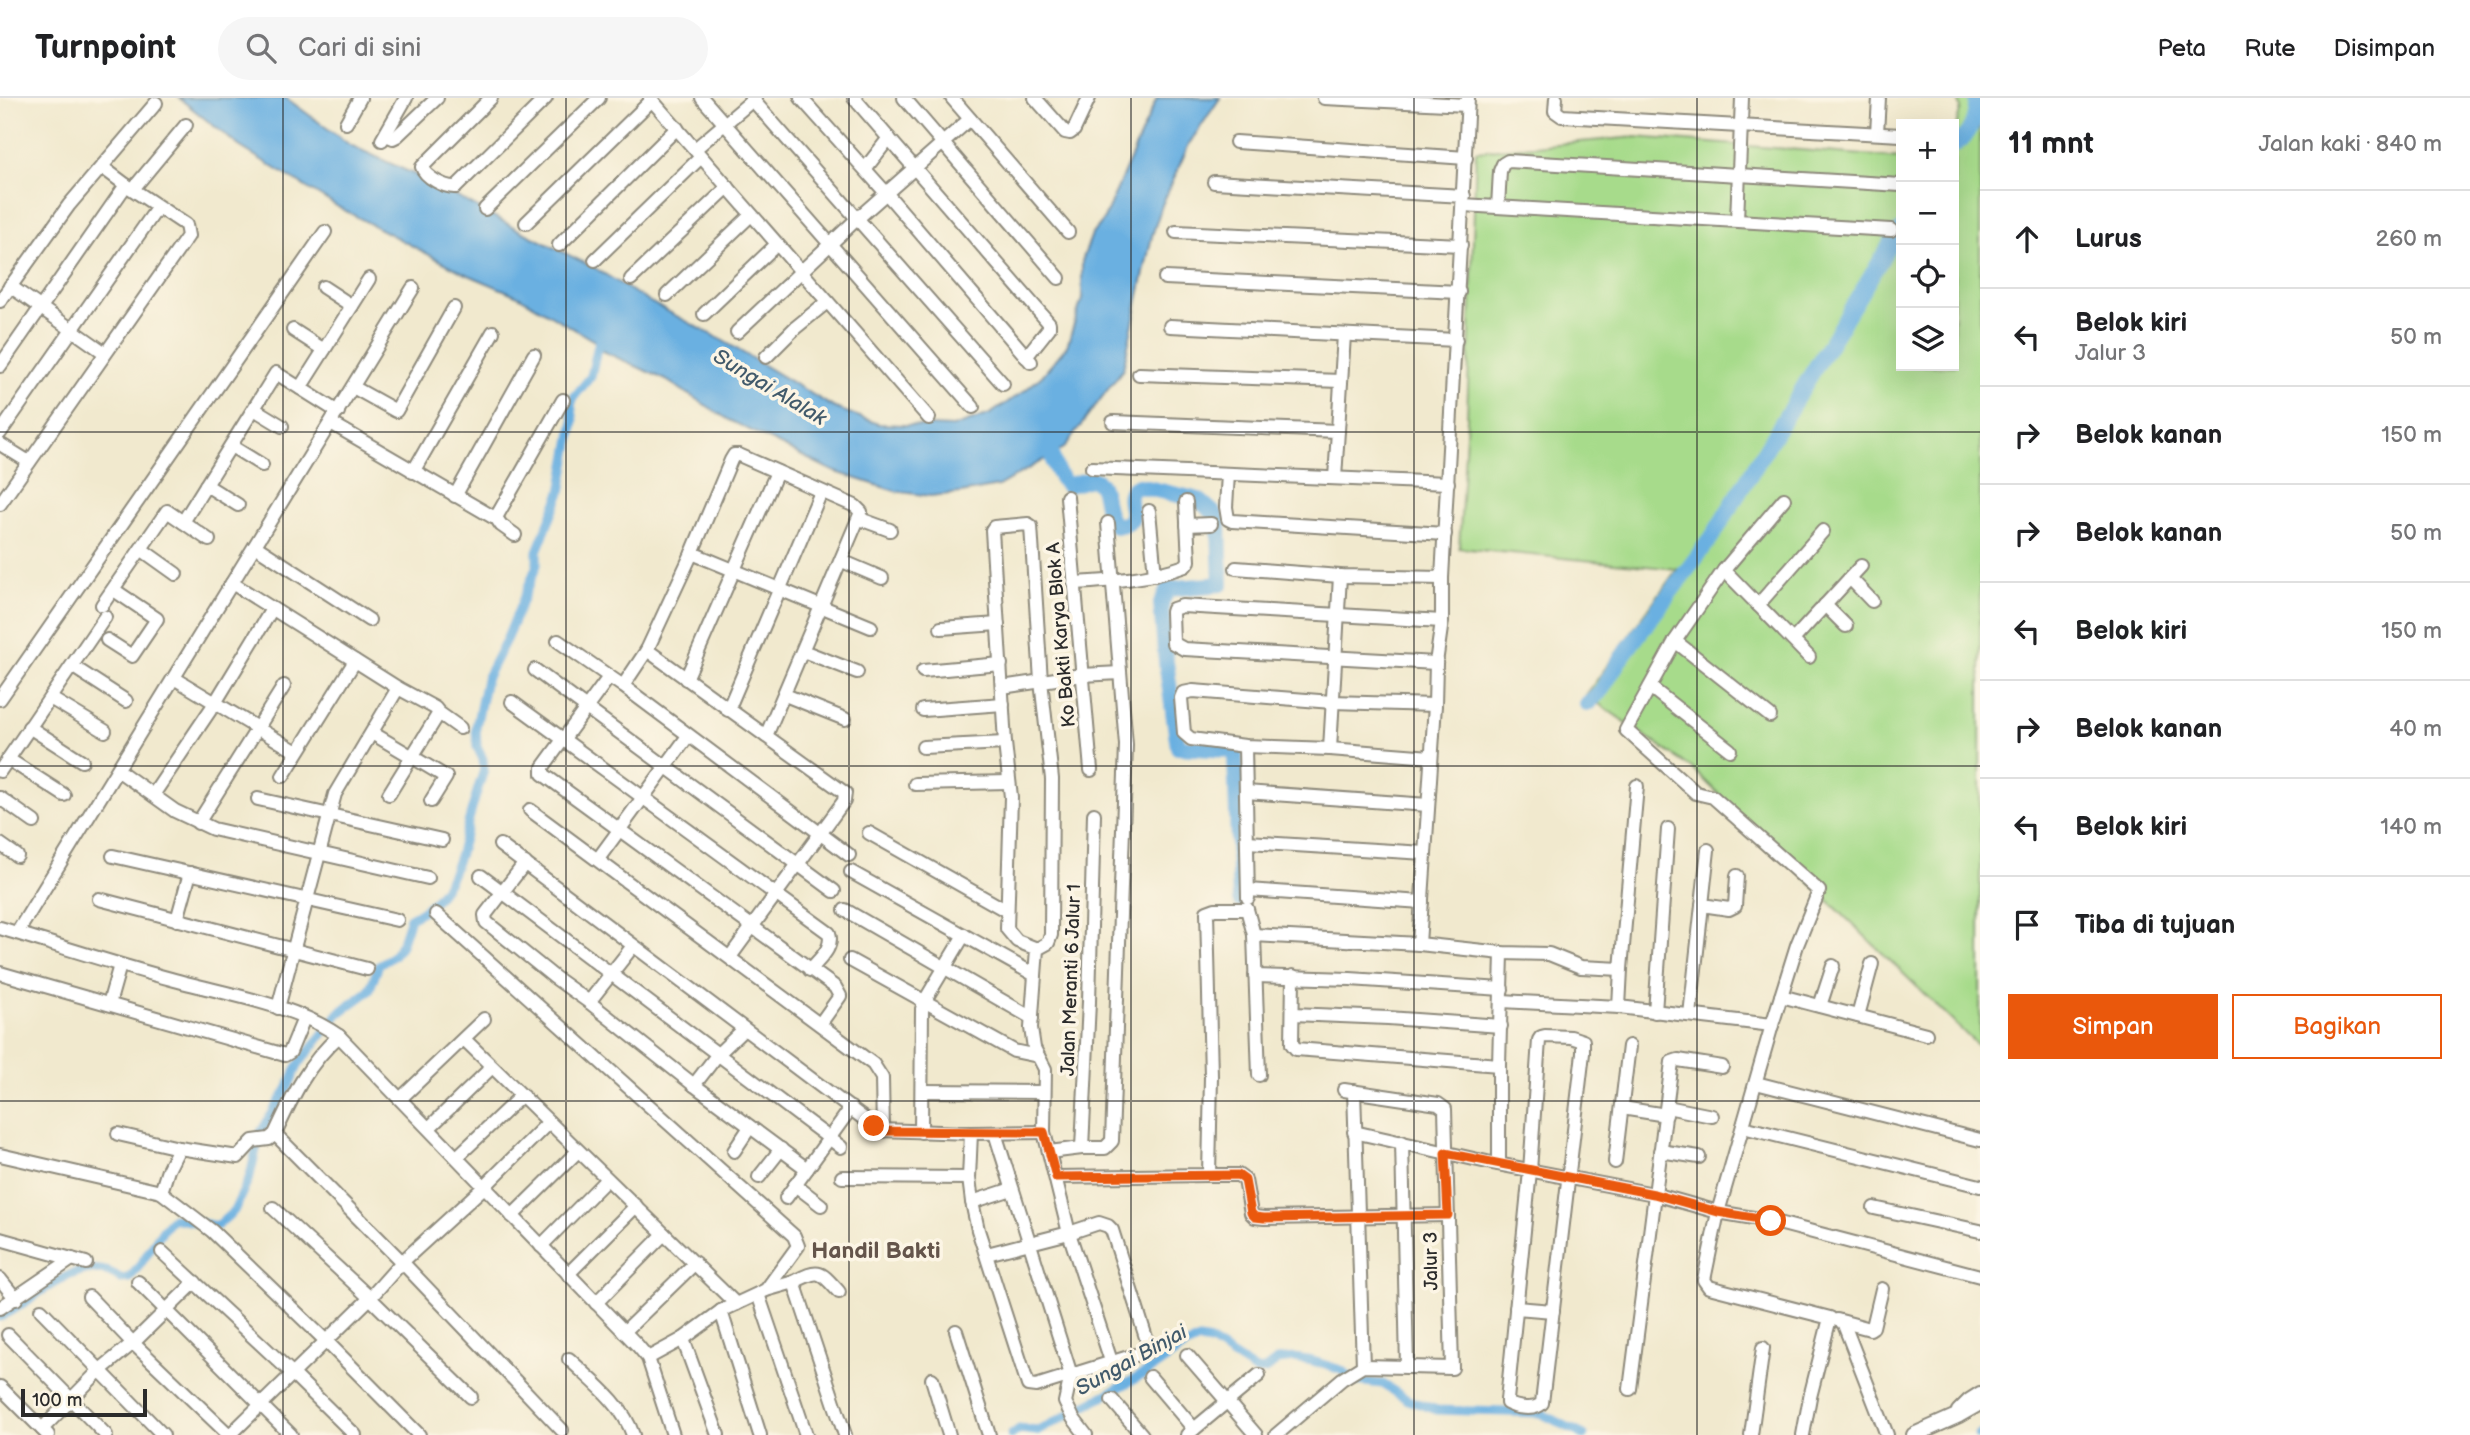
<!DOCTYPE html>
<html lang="id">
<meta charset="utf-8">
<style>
:root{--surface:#fff;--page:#f6f6f6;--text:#202124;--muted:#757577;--line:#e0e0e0;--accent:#ea580c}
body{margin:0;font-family:"Balsamiq Sans",sans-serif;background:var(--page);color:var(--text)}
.controls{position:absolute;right:21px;top:21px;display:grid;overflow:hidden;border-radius:0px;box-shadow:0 7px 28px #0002}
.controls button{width:63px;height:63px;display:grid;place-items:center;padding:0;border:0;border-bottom:2px solid var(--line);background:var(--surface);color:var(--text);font:35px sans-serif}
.scale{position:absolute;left:21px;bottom:18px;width:126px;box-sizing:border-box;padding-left:7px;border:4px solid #2b2b2b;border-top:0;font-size:19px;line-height:24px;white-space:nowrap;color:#2b2b2b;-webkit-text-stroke:5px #fcf5e5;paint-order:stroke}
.stop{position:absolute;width:21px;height:21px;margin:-16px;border:5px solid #ea580c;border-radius:50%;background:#fff}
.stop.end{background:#ea580c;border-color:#fff;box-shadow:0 2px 7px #0008}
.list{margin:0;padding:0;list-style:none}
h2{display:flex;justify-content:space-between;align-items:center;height:91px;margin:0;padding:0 28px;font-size:30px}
h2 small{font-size:23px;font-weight:400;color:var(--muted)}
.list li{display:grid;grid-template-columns:46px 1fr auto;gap:21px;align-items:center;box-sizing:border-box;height:98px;padding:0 28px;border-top:2px solid var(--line)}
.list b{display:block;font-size:26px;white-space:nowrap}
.list p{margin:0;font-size:23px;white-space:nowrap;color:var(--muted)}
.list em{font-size:23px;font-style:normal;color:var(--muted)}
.actions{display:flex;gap:14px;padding:21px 28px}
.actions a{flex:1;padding:16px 0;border:2px solid var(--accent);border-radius:0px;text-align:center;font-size:24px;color:var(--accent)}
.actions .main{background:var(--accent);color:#fff}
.icon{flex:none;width:38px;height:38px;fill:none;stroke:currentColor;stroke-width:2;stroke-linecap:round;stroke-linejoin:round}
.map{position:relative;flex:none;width:1980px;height:1337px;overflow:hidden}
header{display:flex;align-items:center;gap:42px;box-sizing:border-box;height:98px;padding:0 35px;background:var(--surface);border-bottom:2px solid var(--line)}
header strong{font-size:33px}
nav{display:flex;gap:38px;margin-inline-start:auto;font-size:24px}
.search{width:490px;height:63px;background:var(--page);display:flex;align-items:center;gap:18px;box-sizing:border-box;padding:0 24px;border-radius:38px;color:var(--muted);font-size:26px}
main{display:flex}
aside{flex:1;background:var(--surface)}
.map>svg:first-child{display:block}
.green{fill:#a7db8b;stroke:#69835b;stroke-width:2}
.water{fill:#6ab0e1;stroke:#4a6e86;stroke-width:2}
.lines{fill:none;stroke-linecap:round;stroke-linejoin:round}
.canal{stroke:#6ab0e1;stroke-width:9}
.river{stroke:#6ab0e1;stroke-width:16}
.minor-casing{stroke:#8e8a7c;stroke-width:16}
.major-casing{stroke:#8e8a7c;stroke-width:18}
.minor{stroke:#fff;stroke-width:12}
.major{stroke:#fff;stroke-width:14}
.route{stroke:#ea580c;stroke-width:9}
.grid{fill:none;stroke:#2b2b2b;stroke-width:2;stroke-opacity:0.55}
.labels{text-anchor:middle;stroke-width:7;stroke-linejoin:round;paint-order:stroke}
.street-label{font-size:19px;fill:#2b2b2b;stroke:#fcf5e5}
.water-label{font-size:21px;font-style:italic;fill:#415a6b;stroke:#fcf5e5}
.quarter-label{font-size:23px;font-weight:bold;fill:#65554b;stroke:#fcf5e5}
</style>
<header>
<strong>Turnpoint</strong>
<div class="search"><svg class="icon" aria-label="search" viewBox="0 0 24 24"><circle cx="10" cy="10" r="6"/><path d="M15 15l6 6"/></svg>Cari di sini</div>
<nav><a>Peta</a><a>Rute</a><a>Disimpan</a></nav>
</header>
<main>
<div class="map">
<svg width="1980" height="1337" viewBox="0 0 1980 1337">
<rect width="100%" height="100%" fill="#fcf5e5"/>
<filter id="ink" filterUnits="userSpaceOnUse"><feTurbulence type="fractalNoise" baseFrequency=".0143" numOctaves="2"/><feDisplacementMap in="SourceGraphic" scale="14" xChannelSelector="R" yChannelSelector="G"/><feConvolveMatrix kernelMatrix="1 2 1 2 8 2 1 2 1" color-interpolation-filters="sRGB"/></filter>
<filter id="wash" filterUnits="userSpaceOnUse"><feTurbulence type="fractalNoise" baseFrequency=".00686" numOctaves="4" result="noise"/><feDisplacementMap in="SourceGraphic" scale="28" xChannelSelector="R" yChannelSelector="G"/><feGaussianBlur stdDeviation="1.57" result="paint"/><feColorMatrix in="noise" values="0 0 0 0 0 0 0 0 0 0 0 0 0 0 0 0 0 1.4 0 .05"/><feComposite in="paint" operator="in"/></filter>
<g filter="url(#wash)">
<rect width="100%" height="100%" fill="#f1e9ce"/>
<polygon class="green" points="1958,0 1980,0 1980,950 1693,671 1586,597 1677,471 1459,450 1467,321 1476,53 1636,39 1901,60 1901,268 1954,268 1954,35 1961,10"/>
<polygon class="water" points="179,0 286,0 350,47 418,78 521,133 595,170 648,203 720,241 835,310 879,326 953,329 990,316 1023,294 1042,278 1067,248 1082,201 1082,163 1092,136 1103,123 1157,0 1220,0 1189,46 1162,107 1152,138 1123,271 1064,350 998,388 961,395 930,398 895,393 833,373 729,322 666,282 596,250 601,247 518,198 464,175 338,109 239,48"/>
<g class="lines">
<g class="canal">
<path d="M0 1219C35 1203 82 1150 121 1181L129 1180C147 1163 154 1138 173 1120L217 1128 234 1113 250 1078 260 1035 287 991 299 966 339 915 369 893 379 867 393 858 401 847 410 820C450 801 458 764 468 725 473 707 478 690 484 672L483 661 477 649 476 629 486 581 507 540 537 467V453L561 394 574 323 571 307 574 299 591 278 601 234"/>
<polyline points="1011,1337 1019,1331 1038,1333 1146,1275 1184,1249 1199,1242 1211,1244 1256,1273 1265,1272 1278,1262 1294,1260 1313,1263 1341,1272 1355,1283 1383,1286 1408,1302 1437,1312 1540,1315 1584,1337"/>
<polyline points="1978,1337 1980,1336"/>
</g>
<g class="river">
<path d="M1954 47C1972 37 1976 19 1977 0"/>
<path d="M1049 339C1051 358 1054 374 1067 387 1074 387 1090 379 1095 382 1109 388 1101 416 1116 428L1128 425 1132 420C1132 407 1123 393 1139 388L1199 402 1216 417 1219 426 1221 486 1168 491 1161 505 1166 564 1178 649 1229 652 1235 658 1240 802"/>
<polyline points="1587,606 1601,593 1619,563 1714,436 1896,137 1901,132"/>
</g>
</g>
</g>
<g filter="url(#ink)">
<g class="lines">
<g class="minor-casing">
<g id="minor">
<path d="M491 0 422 69C425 79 445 90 456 89L546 0"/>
<polyline points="650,0 929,320"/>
<polyline points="702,0 973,309"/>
<polyline points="751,0 1003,286"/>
<polyline points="801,0 887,96 1031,264"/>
<polyline points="854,0 1049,225 1049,230 1026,259"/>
<polyline points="904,0 1059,180"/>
<polyline points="952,0 1068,134"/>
<polyline points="1035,0 1065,34 1070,35 1074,32 1089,0"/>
<polyline points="1324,0 1467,7"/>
<polyline points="1556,0 1555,13 1562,18 1901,37"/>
<polyline points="346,25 360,0"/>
<polyline points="1877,35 1879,0"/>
<polyline points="386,37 393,40 397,38 437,0"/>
<polyline points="382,42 406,0"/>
<polyline points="1236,44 1466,60"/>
<polyline points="695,51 755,0"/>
<polyline points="865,71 889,40"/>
<polyline points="1214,84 1464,98"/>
<polyline points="133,91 186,27"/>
<polyline points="1463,107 1891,132"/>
<polyline points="1498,109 1500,73 1503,66 1508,63 1901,87"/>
<polyline points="485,111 599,0"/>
<polyline points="1737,122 1742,0"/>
<polyline points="526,125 652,2"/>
<polyline points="1176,134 1461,147"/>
<polyline points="559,147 677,30"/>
<polyline points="595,162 701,59"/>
<polyline points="1165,180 1459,194"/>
<polyline points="631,181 728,89"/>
<polyline points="10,188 105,255"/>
<polyline points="323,189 352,208"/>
<polyline points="667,197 751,117"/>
<polyline points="0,203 69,107 156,5"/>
<polyline points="704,216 777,146"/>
<polyline points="1170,228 1456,242"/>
<polyline points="293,232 324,252"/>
<polyline points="737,234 858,120 970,21"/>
<polyline points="766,259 795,230 827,204"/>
<polyline points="0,268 126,87 102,69"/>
<polyline points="1139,276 1341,283"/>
<polyline points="353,289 396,313 454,210"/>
<polyline points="300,290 369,181"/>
<polyline points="254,311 282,328"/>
<polyline points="1113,324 1338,333"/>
<polyline points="331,325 493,419 498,416 563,302"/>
<polyline points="0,335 158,109"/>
<polyline points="0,346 29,364"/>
<polyline points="231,348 262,367"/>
<polyline points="1092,370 1448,385"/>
<polyline points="413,374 493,234"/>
<polyline points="1228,376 1226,409 1228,421 1232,423 1445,436"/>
<polyline points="1335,380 1344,237"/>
<polyline points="206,387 238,407"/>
<polyline points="455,398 534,257"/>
<polyline points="1067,399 1091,672"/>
<polyline points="0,406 188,138 186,127 126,87"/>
<polyline points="1149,413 1155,477"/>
<polyline points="495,418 501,427 515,437"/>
<polyline points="860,421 890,432"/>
<polyline points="183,424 276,275 338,314"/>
<polyline points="1187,427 1211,426"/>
<polyline points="255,448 369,522"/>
<polyline points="141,451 176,476"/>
<polyline points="692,455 871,529"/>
<polyline points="842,463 882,480"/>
<polyline points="1236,470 1340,478 1442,480"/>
<polyline points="1724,472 1809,559"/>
<polyline points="1850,480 1872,503"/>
<polyline points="232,485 398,590 335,696 278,910"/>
<path d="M1074 485C1112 483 1149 481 1185 468L1189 463 1186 404"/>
<polyline points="102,507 167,413 209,442"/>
<polyline points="1758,507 1823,433"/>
<polyline points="1825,507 1846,528"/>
<polyline points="941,530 998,526"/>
<polyline points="107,542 132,558 157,521 114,492"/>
<polyline points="1793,542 1861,468"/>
<polyline points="558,543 623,588 849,757"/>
<polyline points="1675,543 1770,618"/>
<polyline points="647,552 845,695 844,703 730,859"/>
<polyline points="803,553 857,574"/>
<polyline points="1436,565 1184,551 1173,545 1172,514 1173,511 1182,508 1442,523"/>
<polyline points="72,568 126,603"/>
<polyline points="535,572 834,793"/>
<polyline points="923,573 1001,566"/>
<polyline points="609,579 543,669 543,676 835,889 840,898 820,926"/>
<polyline points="174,580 297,654"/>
<polyline points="686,581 777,374"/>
<polyline points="623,588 647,552 692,455 731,362 734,357 739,357 855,408 861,414 766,638"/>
<polyline points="1002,589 1082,577 1120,575"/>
<polyline points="1650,589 1730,652"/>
<polyline points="785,597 845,621"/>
<polyline points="50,600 105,633"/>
<polyline points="0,601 325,134"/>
<path d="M512 604 829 835C834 850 819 861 810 872"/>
<polyline points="728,612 821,394"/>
<polyline points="923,612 1003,606"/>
<polyline points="439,615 460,630"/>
<polyline points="29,629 82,663"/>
<polyline points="372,635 446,679 431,703"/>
<polyline points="1245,648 1248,800"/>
<polyline points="923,649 1005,645"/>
<polyline points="1330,651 1340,478"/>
<polyline points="1431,659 1330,651 1245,648 1191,641 1184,635 1181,600 1183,595 1193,593 1332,604 1435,607"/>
<polyline points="8,661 64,697"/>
<polyline points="0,673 105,519"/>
<polyline points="119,673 175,713 213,731 428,780"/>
<polyline points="283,678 355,563"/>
<polyline points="915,686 1009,684"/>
<polyline points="1246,694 1428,707"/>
<polyline points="389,696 439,615 435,610 398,590"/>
<polyline points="153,697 215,605 272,511"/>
<polyline points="0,700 34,724"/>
<polyline points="258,701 442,742"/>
<polyline points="530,712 873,966 882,980 883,1033"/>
<polyline points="198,725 284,588"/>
<polyline points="869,735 1007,813"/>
<polyline points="1247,744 1425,755"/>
<polyline points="0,746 17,758"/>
<polyline points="500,747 879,1032 971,1035 1044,1034"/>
<polyline points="113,758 397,822"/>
<polyline points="598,761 688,638"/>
<polyline points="525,765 485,817 486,824 554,879 589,904 694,987 807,1071"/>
<polyline points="851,774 1035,877"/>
<polyline points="481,778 841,1049"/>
<polyline points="1248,792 1422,804"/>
<polyline points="99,801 367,871"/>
<polyline points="1702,807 1729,811 1735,808 1737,778"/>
<polyline points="845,812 1032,920"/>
<polyline points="436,816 794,1138 798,1148 766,1192"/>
<polyline points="177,822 190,775"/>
<path d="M0 830C57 847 114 866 171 881 224 896 294 906 339 938L638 1248 648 1260 673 1337"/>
<polyline points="17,835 413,190"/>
<polyline points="1419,846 1435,607 1436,565 1442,523 1442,480 1468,0"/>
<polyline points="1037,851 1017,843 1007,831 1011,699 1005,645 992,432 994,429 1028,426 1031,428 1041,583 1052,681 1051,837 1048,845 1037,851 1031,930 1034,950 1045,971 1044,1034 1069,1135 1111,1263"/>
<polyline points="850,862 1014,953 1038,958"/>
<polyline points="0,875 285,957 290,954 304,920"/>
<polyline points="1255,878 1350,881 1502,891"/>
<polyline points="1293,878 1292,946 1296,951 1499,967 1502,855"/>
<polyline points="1781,898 1926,936"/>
<polyline points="1502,903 1619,909 1772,927 1797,847 1819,793 1713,699 1696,695 1626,632 1675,543 1724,472 1784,401"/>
<polyline points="589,904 633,848"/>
<polyline points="109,906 120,867"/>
<polyline points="1820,908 1833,868"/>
<polyline points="1619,909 1621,871 1637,688"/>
<polyline points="1655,914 1668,731"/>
<polyline points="1293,916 1388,920 1501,928"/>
<polyline points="1690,917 1708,752"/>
<polyline points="1858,918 1872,866"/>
<polyline points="1772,927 1718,1114 1704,1182 1709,1189 1830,1220 1810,1299 1803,1337"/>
<path d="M1545 938 1571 939 1583 943V955L1542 1305C1535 1313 1516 1310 1507 1305V1302L1530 1073 1539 942 1541 939Z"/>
<polyline points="464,941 736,1206 721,1213 683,1241 648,1260"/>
<polyline points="1259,977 1254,837 1419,846 1502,855 1549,856 1581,869 1621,871"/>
<polyline points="1756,985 1980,1042"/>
<polyline points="694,987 718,956 744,931"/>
<polyline points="922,993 1044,994"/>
<polyline points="1354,993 1363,1268"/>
<polyline points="400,1001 484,921"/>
<polyline points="1667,1009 1712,1018"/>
<polyline points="1622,1010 1666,1017"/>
<polyline points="1743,1029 1980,1088"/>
<polyline points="429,1030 492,969"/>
<polyline points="921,1034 922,911 924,904 964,837"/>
<polyline points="1354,1034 1487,1064 1654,1096 1718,1114 1771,1123 1980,1178"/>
<polyline points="971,1035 969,1080 972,1104 978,1132 1028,1287 1036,1288 1148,1253 1149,1249 1112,1132 1108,1128 1099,1125 1069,1135 987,1156"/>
<polyline points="995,1035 1071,1277 1065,1304 1073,1320 1086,1337"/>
<polyline points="118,1036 179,1050"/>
<polyline points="275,1036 402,1164 562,1332"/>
<polyline points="1402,1044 1407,1269"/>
<polyline points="1082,1050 1089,904 1094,716"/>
<polyline points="734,1053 750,1029"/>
<polyline points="1660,1053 1699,1059"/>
<polyline points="1049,1054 1082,1050 1105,1050 1112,1043 1126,647 1108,425"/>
<polyline points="0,1057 161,1094 212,1133 326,1243 419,1337"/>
<polyline points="457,1059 521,998"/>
<polyline points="1615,1064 1629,948"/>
<polyline points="1499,1066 1499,967"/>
<polyline points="1209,1077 1238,1077 1245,1082 1251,1115 1255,1119 1264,1120 1448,1117"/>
<polyline points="759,1079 781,1051"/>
<polyline points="842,1079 969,1080"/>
<polyline points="1056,1079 1209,1077 1211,978 1207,814 1215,811 1247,811 1254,837"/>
<polyline points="795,1087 821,1107"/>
<path d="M161 1094 168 1072 179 1050 238 1059 253 1043 269 1041 275 1036C292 999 308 965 339 938"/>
<polyline points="786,1100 851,1010"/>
<polyline points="972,1104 1012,1091"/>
<polyline points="273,1110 370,1200 471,1299"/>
<polyline points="1874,1110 1980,1133"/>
<polyline points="512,1118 578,1053"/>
<polyline points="0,1141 86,1165"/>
<polyline points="541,1148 607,1081"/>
<polyline points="162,1154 293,1276 355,1337"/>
<polyline points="568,1176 636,1108"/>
<polyline points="0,1181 16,1201"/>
<polyline points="138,1184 291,1337"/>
<path d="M794 1184C820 1170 820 1173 839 1194"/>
<polyline points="758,1196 806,1337"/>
<polyline points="89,1199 133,1245 229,1337"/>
<polyline points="596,1205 664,1136"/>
<polyline points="736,1206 766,1192 794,1184 845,1337"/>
<polyline points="0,1210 72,1161"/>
<polyline points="1516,1210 1553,1213"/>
<polyline points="41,1212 163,1337"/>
<polyline points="721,1213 760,1337"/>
<polyline points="1837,1222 1870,1231 1873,1229 1882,1191"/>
<polyline points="1843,1224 1887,1337"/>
<polyline points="956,1233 989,1337"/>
<polyline points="624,1234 695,1165"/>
<polyline points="8,1237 106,1337"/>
<polyline points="683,1241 718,1337"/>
<polyline points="1187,1257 1256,1337"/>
<path d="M569 1261C593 1284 622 1305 633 1337"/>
<polyline points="1150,1279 1194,1331"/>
<polyline points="932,1281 949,1337"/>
<polyline points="0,1289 48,1337"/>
<polyline points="1630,1291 1672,964 1678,962 1722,969"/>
<polyline points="1112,1302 1142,1337"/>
<polyline points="1959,1317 1958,1313 1969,1302 1980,1295"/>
<polyline points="42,1331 99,1273 133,1245 195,1184"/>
<polyline points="230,1337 370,1200 402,1164 484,1089 549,1024"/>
<polyline points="1187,1337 1259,1277"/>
<polyline points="1276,1337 1342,1281 1363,1268 1452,1270 1445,1011 1438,1006 1344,992"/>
<polyline points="1751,1337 1763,1250"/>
</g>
</g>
<g class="major-casing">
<polyline id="major" points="1914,1337 1959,1317 1980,1305"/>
</g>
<use href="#minor" class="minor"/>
<use href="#major" class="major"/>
</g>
</g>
<g class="lines" filter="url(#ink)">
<polyline class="route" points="874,1028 883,1033 1044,1034 1056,1079 1238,1077 1245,1082 1251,1115 1255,1119 1264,1120 1448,1117 1445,1055 1654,1096 1718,1114 1771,1123"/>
</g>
<path class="grid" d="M283 0V1337M566 0V1337M849 0V1337M1131 0V1337M1414 0V1337M1697 0V1337M0 334H1980M0 668H1980M0 1003H1980"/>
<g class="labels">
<g class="street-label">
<text transform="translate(1060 537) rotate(-95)" y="7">Ko Bakti Karya Blok A</text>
<text transform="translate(1070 882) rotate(-88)" y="7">Jalan Meranti 6 Jalur 1</text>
<text transform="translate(1430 1163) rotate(-91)" y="7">Jalur 3</text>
</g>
<g class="water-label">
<text transform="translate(770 289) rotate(31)" y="7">Sungai Alalak</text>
<text transform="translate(1131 1262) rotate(-29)" y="7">Sungai Binjai</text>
</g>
<g class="quarter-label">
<text x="876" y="1160">Handil Bakti</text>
</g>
</g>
</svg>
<div class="controls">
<button>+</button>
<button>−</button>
<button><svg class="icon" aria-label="locate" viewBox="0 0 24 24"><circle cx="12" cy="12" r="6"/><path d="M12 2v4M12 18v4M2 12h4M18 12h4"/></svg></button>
<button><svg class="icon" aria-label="layers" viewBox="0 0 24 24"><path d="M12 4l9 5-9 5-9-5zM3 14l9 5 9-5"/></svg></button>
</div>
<div class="scale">100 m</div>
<div class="stop" style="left:1771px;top:1123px"></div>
<div class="stop end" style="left:874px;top:1028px"></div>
</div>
<aside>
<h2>11 mnt<small>Jalan kaki · 840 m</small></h2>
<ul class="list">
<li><svg class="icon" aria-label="ahead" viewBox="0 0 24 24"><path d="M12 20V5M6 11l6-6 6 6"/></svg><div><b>Lurus</b></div><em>260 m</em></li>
<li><svg class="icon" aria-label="left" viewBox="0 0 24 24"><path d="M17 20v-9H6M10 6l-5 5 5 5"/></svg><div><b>Belok kiri</b><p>Jalur 3</p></div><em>50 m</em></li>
<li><svg class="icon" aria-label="right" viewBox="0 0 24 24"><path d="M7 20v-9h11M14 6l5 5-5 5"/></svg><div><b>Belok kanan</b></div><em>150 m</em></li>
<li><svg class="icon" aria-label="right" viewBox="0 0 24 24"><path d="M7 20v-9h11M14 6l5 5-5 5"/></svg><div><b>Belok kanan</b></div><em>50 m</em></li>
<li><svg class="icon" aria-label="left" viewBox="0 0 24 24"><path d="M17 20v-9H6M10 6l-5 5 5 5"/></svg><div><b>Belok kiri</b></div><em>150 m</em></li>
<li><svg class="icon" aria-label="right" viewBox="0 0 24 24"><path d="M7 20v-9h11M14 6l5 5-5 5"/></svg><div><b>Belok kanan</b></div><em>40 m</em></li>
<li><svg class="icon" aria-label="left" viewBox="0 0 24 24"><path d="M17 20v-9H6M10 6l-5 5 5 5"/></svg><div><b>Belok kiri</b></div><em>140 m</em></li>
<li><svg class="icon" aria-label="arrive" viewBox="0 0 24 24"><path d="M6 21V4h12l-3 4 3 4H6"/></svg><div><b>Tiba di tujuan</b></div></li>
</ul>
<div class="actions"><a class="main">Simpan</a><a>Bagikan</a></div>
</aside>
</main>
